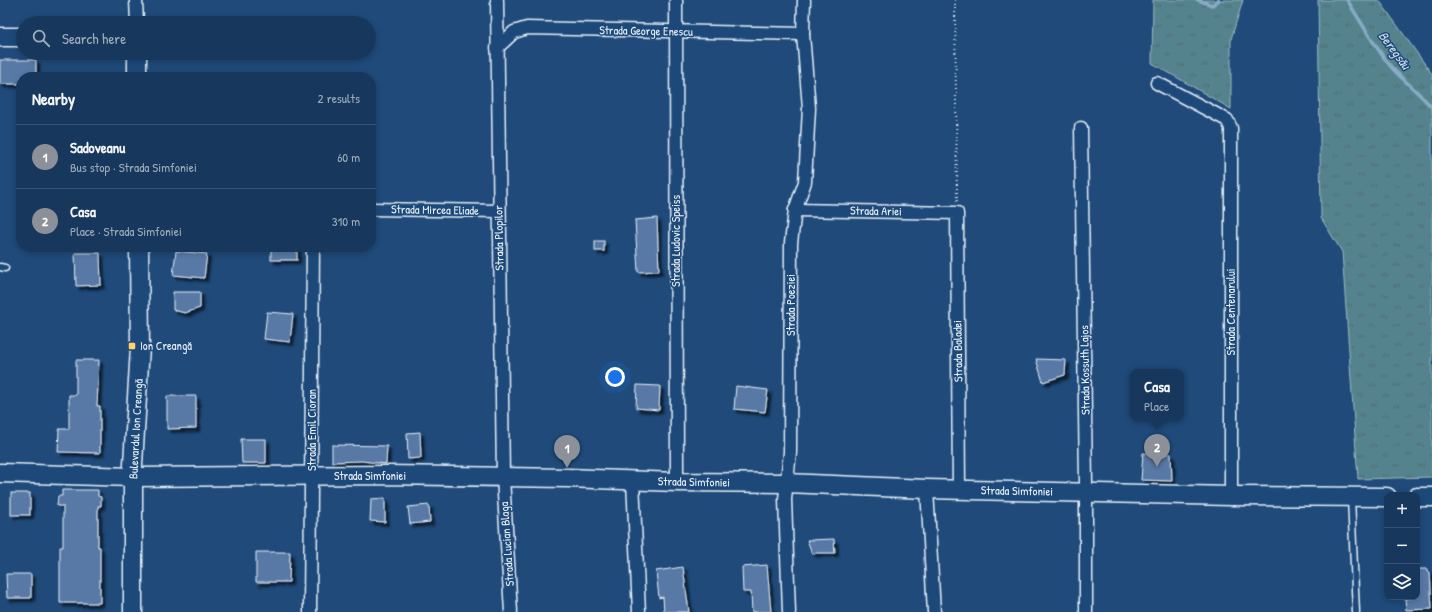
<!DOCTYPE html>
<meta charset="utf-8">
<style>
:root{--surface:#17385c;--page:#203f62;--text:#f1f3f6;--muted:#9eacbb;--line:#365272;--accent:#8c9099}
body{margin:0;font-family:"Patrick Hand",sans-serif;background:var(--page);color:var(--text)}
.controls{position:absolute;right:12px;bottom:12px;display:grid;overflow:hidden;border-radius:8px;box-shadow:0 2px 6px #0003}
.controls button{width:36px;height:36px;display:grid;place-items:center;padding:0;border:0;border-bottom:1px solid var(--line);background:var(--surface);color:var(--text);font:20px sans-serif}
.you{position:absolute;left:615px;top:377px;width:14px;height:14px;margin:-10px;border:3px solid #fff;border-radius:50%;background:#1a73e8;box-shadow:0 0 0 6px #1a73e833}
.badge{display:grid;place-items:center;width:26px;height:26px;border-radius:50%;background:var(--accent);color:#fff;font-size:13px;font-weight:700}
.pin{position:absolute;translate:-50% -33px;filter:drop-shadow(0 1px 2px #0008)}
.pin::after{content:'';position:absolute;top:21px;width:14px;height:12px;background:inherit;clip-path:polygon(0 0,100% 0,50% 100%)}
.popup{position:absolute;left:1130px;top:369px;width:54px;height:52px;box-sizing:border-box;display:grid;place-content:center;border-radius:8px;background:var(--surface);filter:drop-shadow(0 1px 3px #0005);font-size:13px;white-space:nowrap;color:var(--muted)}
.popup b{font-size:15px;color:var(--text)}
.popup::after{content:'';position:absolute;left:50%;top:100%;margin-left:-8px;border:8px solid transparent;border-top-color:var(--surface)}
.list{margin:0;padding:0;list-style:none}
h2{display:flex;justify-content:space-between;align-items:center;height:52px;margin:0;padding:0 16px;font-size:17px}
h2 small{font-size:13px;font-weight:400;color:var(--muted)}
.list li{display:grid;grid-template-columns:26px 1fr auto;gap:12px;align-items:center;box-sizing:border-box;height:64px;padding:0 16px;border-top:1px solid var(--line)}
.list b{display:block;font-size:15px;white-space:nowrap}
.list p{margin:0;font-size:13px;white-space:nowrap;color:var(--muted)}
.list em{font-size:13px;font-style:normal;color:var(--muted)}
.icon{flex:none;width:22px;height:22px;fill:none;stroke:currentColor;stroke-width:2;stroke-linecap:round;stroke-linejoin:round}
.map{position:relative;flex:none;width:1432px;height:612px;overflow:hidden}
.search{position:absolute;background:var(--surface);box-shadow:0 2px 6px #0003;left:16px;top:16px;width:360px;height:44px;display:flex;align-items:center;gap:10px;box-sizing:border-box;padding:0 14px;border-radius:22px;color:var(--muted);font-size:15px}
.panel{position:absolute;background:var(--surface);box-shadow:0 2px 6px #0003;left:16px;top:72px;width:360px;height:180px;border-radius:16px}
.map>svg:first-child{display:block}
.grass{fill:url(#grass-tufts);stroke:#9ebac2}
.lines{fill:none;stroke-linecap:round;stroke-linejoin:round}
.stream{stroke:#87acc5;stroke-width:3.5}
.building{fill:#5879a6;stroke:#e8f1f8;filter:url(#shadow)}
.lane-casing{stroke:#e8f1f8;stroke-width:9}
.street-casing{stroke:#e8f1f8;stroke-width:15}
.secondary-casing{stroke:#e8f1f8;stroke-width:21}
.path{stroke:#e8f1f8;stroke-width:2;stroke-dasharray:1 3;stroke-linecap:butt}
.lane{stroke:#1f4a7a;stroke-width:6}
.street{stroke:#1f4a7a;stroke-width:12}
.secondary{stroke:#1f4a7a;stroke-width:18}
.poi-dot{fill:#ffd166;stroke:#1f4a7a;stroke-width:1.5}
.labels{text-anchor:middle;stroke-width:3;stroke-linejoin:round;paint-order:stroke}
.street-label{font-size:12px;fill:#e8f1f8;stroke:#1f4a7a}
.poi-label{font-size:12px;fill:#e8f1f8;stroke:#1f4a7a;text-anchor:start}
.water-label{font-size:13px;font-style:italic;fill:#d0e0eb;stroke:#1f4a7a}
</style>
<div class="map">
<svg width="1432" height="612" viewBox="0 0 1432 612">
<defs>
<pattern id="grass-tufts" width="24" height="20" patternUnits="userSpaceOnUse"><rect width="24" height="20" fill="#55838d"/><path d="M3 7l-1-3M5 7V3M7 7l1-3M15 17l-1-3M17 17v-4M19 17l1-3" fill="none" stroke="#4f6b72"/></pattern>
<filter id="shadow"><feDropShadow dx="3.5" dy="3.5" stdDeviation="1" flood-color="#0009"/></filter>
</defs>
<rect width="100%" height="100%" fill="#1f4a7a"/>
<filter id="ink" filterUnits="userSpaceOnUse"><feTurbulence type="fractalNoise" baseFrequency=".025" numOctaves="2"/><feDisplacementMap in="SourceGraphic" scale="8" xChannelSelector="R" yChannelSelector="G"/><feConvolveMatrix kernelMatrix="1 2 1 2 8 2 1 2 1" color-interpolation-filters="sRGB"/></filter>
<g filter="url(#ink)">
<g class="grass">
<polygon points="1153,0 1243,0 1231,39 1231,109 1152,63"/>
<polygon points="1318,0 1379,0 1432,74 1432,477 1358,479 1342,252 1321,218"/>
</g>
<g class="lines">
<g class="stream">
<polyline points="1198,0 1212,5 1219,0"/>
<path d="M1347 0C1362 23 1375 48 1393 69 1406 83 1420 93 1432 108"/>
</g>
</g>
<g class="building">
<polygon points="0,60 36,60 36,77 21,77 21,84 0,84"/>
<polygon points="657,218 659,271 638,272 635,220"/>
<rect x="595" y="241" width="9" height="10"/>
<rect x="271" y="247" width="26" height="13"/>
<polygon points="176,251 207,254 204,278 173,275"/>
<polygon points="75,253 100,253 101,285 76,286"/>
<polygon points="173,292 200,292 200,308 185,313 173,310"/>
<polygon points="267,312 293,314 290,342 264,339"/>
<polygon points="1036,359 1066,360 1065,375 1043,382"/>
<polygon points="76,360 99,360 97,406 100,406 100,453 58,452 59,429 69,429 69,395 76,395"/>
<polygon points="637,385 660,386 659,410 636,408"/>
<polygon points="736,386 768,390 765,412 734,409"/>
<polygon points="167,396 196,396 196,428 167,429"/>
<polygon points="420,432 421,458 408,459 407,433"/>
<polygon points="241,439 266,439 266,463 242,463"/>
<polygon points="332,445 387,446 386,464 362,461 332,462"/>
<polygon points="1143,453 1171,454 1172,481 1141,480"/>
<polygon points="62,490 98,490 98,496 101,497 101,506 98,506 98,547 100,547 100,603 60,603 60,547 63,547 63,506 57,506 58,496 62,496"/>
<rect x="11" y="493" width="19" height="22"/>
<polygon points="385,498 385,522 370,521 371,499"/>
<polygon points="429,505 430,522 410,524 408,507"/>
<polygon points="834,539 835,553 812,553 807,540"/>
<polygon points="256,552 290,552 289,582 256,582"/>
<polygon points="767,565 771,612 752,612 751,592 743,592 742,567"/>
<polygon points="683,567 689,612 664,612 663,597 659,598 656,571"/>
<polygon points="1417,569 1428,569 1428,572 1430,572 1432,609 1406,610 1405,599 1417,597"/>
<polygon points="6,574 31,574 31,598 7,598"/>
</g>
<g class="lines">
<g class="lane-casing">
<g id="lane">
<polyline points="0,267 5,268"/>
<polyline points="1351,498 1356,612"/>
</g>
</g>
<g class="street-casing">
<g id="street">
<polyline points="136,0 137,23"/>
<polyline points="497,0 503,477 511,612"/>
<polyline points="676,0 677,482"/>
<polyline points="497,48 514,32 527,28 803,34"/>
<polyline points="1157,83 1227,120 1231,128 1231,496"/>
<polyline points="1081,128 1086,483 1086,612"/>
<polyline points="371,209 499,211"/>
<polyline points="795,210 957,213 959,489"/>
<polyline points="633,481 639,612"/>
<polyline points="927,489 934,612"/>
<polyline points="310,612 313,247"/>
<polyline points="789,612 785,499 790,452 791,243 795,210 805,182 809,108 803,34 804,0"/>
</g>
</g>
<g class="secondary-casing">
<g id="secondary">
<polyline points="0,37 23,37"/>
<polyline points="137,53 137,77"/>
<polyline points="0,473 133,477 389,475 567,478 677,482 787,483 927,489 1231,496 1387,497"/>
<polyline points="1417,497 1432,497"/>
<polyline points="133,612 133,464 140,347 139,247"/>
</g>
</g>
<polyline class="path" points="955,0 957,201"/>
<use href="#lane" class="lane"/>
<use href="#street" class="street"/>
<use href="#secondary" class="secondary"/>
</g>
</g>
<rect class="poi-dot" x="128" y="342" width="8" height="8" rx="2"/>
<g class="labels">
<g class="street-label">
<text transform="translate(646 31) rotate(1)" y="4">Strada George Enescu</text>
<text transform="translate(435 210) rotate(1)" y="4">Strada Mircea Eliade</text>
<text transform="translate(876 211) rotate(1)" y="4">Strada Ariei</text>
<text transform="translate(499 238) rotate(-91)" y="4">Strada Plopilor</text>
<text transform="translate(676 241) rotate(-90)" y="4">Strada Ludovic Speiss</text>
<text transform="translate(791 305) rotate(-90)" y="4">Strada Poeziei</text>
<text transform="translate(1231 312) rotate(-90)" y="4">Strada Centenarului</text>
<text transform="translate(958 351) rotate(-91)" y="4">Strada Baladei</text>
<text transform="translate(1085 370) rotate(-91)" y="4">Strada Kossuth Lajos</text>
<text transform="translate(136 429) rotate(-87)" y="4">Bulevardul Ion Creangă</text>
<text transform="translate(312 430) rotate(-90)" y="4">Strada Emil Cioran</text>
<text x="370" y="480">Strada Simfoniei</text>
<text transform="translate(694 482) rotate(1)" y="4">Strada Simfoniei</text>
<text transform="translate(1017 491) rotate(1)" y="4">Strada Simfoniei</text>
<text transform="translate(507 544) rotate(-94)" y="4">Strada Lucian Blaga</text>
</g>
<g class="poi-label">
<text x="140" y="350">Ion Creangă</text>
</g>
<g class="water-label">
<text transform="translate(1395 50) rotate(53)" y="5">Beregsău</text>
</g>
</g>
</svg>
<div class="controls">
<button>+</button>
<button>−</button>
<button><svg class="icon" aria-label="layers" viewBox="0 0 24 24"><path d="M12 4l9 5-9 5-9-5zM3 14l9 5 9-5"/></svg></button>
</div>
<div class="you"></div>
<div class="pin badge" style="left:567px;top:468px">1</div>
<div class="pin badge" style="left:1157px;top:467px">2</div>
<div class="popup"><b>Casa</b>Place</div>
<div class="search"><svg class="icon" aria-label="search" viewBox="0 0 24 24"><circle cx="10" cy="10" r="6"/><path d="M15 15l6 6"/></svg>Search here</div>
<section class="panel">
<h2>Nearby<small>2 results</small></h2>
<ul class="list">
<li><span class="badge">1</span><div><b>Sadoveanu</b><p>Bus stop · Strada Simfoniei</p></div><em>60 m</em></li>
<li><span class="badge">2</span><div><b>Casa</b><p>Place · Strada Simfoniei</p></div><em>310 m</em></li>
</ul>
</section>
</div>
